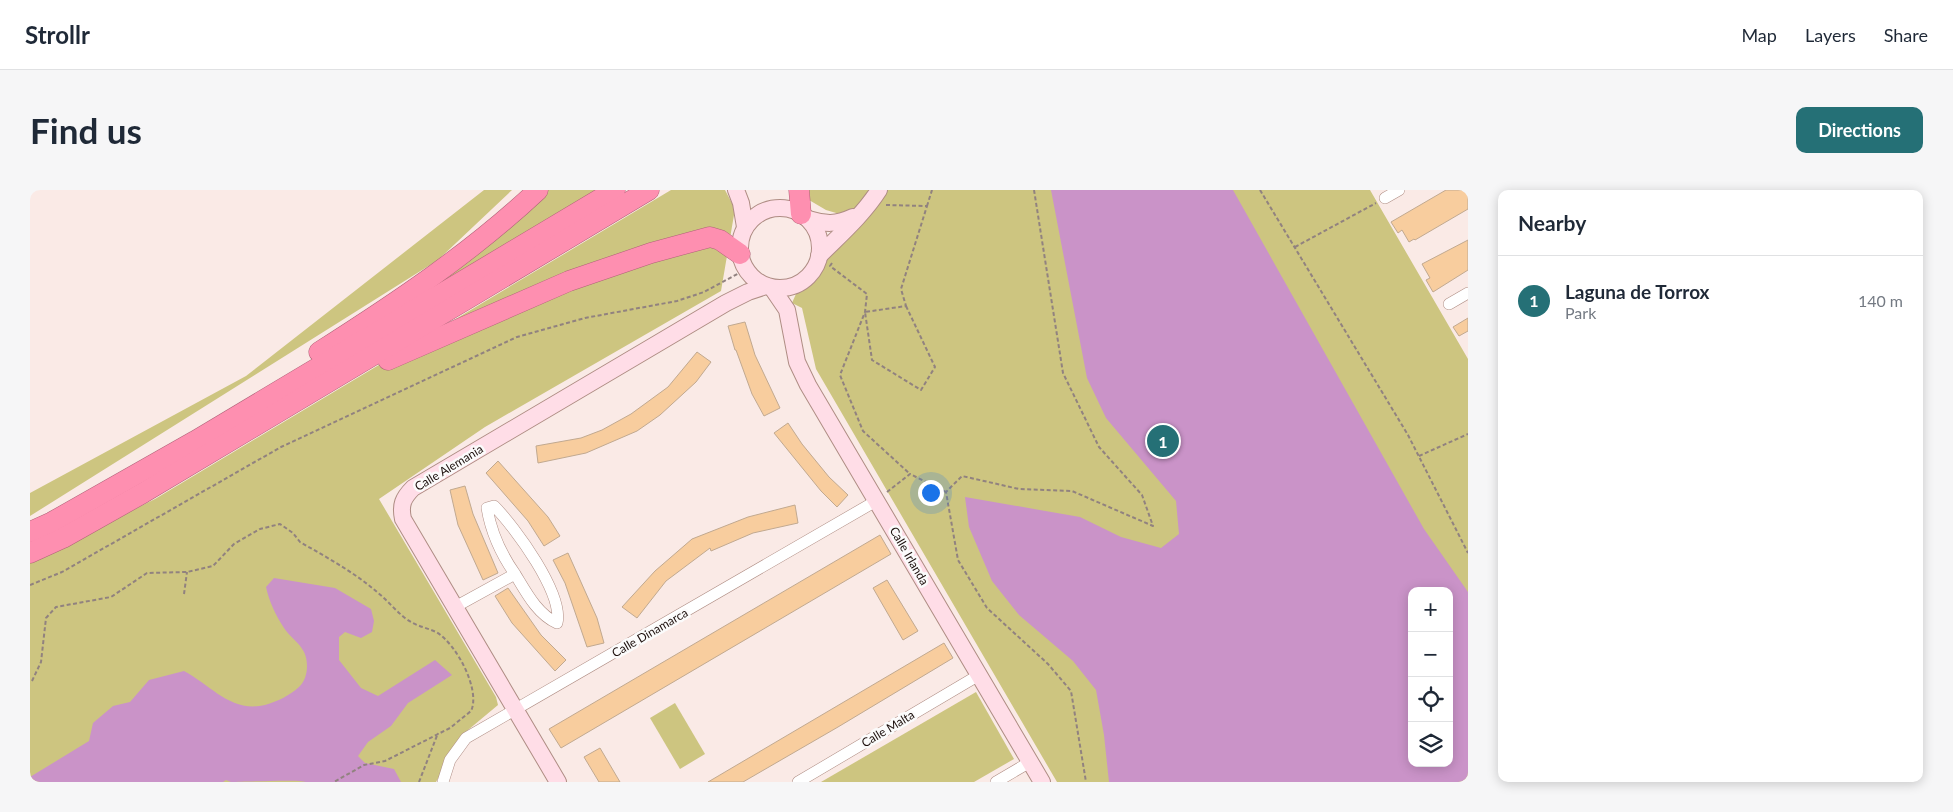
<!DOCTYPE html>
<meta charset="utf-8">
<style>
:root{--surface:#fff;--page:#f6f6f7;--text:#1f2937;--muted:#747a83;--line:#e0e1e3;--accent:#257076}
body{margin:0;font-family:Lato,sans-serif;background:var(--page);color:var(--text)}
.controls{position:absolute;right:15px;bottom:15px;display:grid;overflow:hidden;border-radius:10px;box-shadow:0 2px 12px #0003}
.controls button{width:45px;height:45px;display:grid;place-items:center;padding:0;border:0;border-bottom:1px solid var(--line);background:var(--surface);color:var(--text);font:25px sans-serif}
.you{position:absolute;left:900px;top:302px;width:18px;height:18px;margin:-12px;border:4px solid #fff;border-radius:50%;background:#1a73e8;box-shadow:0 0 0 8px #1a73e833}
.badge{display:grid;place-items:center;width:32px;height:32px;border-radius:50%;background:var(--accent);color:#fff;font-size:16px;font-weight:700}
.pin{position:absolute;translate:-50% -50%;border:2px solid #fff;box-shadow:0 1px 5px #0006}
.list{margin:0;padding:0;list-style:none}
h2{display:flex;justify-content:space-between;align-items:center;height:65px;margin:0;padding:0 20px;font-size:21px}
h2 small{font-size:16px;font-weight:400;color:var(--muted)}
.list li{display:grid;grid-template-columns:32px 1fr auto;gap:15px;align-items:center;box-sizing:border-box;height:90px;padding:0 20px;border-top:1px solid var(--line)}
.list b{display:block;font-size:19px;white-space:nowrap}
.list p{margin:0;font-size:16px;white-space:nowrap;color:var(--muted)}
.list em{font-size:16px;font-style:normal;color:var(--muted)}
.icon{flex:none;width:28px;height:28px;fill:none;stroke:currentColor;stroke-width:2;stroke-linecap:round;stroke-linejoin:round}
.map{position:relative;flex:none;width:1438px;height:592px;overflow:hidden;border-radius:10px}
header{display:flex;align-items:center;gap:30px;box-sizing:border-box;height:70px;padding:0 25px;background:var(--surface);border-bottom:1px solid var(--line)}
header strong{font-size:24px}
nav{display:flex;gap:28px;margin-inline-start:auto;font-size:18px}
.intro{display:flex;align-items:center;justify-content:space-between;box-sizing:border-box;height:120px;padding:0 30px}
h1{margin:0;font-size:35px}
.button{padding:12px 22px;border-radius:10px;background:var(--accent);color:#fff;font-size:18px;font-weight:700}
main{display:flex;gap:30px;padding:0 30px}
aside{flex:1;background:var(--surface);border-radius:10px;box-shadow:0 2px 12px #0003}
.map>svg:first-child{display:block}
.green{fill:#cdc580;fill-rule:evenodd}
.water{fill:#ca93c8;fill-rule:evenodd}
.building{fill:#f8cd9e;stroke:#c1a990}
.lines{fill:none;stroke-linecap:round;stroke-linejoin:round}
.street-casing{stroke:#af8d84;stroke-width:12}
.secondary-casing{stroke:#af8d84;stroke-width:18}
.highway-casing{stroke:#af6277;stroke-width:21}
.path{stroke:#91827f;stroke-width:2;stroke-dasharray:4 2.5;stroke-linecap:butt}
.street{stroke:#fff;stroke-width:11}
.secondary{stroke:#ffdde7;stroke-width:16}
.highway{stroke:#fe8fb0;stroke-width:20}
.labels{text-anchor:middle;stroke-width:5;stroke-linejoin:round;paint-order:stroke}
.street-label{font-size:12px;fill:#1c0f0c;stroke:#fbfbfb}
</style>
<header>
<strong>Strollr</strong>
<nav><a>Map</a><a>Layers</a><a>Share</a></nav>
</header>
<div class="intro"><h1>Find us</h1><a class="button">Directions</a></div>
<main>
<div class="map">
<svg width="1438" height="592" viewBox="0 0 1438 592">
<rect width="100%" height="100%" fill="#faeae6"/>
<g class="green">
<polygon points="454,0 482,0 408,70 0,326 0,303 216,186"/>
<polygon points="509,0 567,0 415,92 389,105"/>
<polygon points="641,0 695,0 705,19 691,101 455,237 349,309 466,507 468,515 432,545 406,592 0,592 0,371 125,309"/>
<path d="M778 0H1340L1438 169V592H1027L786 179 772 118 762 113 769 97 795 64 813 25 796 20 779 10ZM1382 401H1419V573H1382Z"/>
<polygon points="946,502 984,569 944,592 791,592"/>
<polygon points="645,513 675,564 650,579 620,528"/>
</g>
<g class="water">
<path d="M1021 0H1203L1394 339 1438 402V592H1079L1074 545 1066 500 1043 471 989 425 962 391 939 337 935 307 1050 327 1091 347 1131 358 1149 344 1146 311 1076 228 1057 188ZM1382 401H1419V573H1382Z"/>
<path d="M244 388 305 398 341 419 344 431 342 442 331 448 315 442 309 447V470L331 498 348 506 405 470 422 485 378 513 361 536 338 552 328 566 335 573 364 579 371 592H276C268 589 215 592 201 592L196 590 193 592H0V587L59 551 63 533 83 516 100 512 119 490 154 481C182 496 201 523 235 515 248 511 259 506 269 497 278 489 279 472 274 462 269 452 260 447 254 438 246 426 239 411 236 397Z"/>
</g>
<g class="building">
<polygon points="1416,0 1438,0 1438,19 1385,50 1384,49 1379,52 1372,40 1368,43 1361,32"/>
<polygon points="1438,50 1438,80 1403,102 1396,90 1400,88 1392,74"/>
<polygon points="1438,128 1438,141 1429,146 1423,137"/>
<polygon points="715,132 725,165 750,218 734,226 722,204 706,160 705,160 698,136"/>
<polygon points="667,162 681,172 666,192 630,225 607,241 556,263 508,273 506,256 551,248 572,240 601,224 638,197"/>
<polygon points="758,233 772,254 799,287 818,305 807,317 791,301 744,243"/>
<polygon points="468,271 518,327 530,346 514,356 498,331 456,283"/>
<polygon points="435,296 443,324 468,383 453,390 428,335 420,300"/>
<polygon points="765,315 768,333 723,343 681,361 680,358 636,391 607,428 592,417 625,381 662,349 718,327"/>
<polygon points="850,345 861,364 531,558 519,539"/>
<polygon points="538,363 567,428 574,453 557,457 535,393 523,370"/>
<polygon points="857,390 888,441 873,450 843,398"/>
<polygon points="478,398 511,445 536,470 525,481 482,433 465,406"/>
<polygon points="914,453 923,468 808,537 713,592 678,592"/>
<polygon points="570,558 590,592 569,592 554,567"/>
</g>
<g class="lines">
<g class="street-casing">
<g id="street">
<polyline points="1355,8 1369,0"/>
<polyline points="1419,114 1438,103"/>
<path d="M425 417 485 384C471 364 461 342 457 318L464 316C485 337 534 404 527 433 507 424 496 402 485 384"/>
<polyline points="413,592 420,570 436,548 846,311"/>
<polyline points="768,592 949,485"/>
<polyline points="966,592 1000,572"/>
</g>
</g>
<g class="secondary-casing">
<g id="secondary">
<polyline points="706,0 711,13 715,37"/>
<circle cx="750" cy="58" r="40"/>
<path d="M778 29C795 34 806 35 823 27"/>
<path d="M789 66C810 45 833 25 849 0"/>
<polyline points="742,98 757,120 767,172 778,195 1012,592"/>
<path d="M528 592 373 329C370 315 373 308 383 298L696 113 718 102 736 96"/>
</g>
</g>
<g class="highway-casing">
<g id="highway">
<polyline points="769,0 771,24"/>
<path d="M289 162C366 113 441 63 508 0"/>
<polyline points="358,170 539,91 621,63 680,47 690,50 710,64"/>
<polyline points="0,342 22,332 165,251 585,0"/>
<polyline points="0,363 33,348 113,303 619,0"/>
</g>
</g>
<g class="path">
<polyline points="1004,0 1033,183 1069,257 1112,305 1123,336 1042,301 989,299 932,286 916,302 928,370 957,418 1018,474 1041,501 1056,592"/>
<polyline points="1230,0 1378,245 1438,363"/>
<polyline points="856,15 897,16 871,99 876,116"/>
<polyline points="897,16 902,0"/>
<polyline points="1265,57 1346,13"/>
<polyline points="802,73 800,76 837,104 835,122 810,185 833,241 880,284"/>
<polygon points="876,116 905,177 891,200 842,170 835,122"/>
<polyline points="1389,266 1438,244"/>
<polyline points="857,302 880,284 916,302"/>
<polyline points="0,395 32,382 251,257 487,147 555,128 647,111 674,102 711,82"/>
<polyline points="154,404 157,382"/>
<path d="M2 491 11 472 16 428 26 417 81 407 117 383 157 382 183 376 204 354 230 339 250 334 263 343 270 352C296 367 324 382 347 402 357 410 365 420 375 428 385 436 395 437 406 442 426 453 451 500 441 521L420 538 355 571 334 575 304 592"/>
<polyline points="389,592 408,543"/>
</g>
<use href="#street" class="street"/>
<use href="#secondary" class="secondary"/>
<use href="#highway" class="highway"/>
</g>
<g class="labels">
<g class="street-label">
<text transform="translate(419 278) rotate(-31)" y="4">Calle Alemania</text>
<text transform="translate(879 366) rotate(60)" y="4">Calle Irlanda</text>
<text transform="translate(620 443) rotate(-30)" y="4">Calle Dinamarca</text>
<text transform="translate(858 539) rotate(-31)" y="4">Calle Malta</text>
</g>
</g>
</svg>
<div class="controls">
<button>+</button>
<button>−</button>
<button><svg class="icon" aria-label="locate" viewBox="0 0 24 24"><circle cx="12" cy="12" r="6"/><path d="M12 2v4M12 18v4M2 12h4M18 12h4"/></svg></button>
<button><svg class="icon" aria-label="layers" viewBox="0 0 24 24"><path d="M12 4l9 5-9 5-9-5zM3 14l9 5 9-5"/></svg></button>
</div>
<div class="you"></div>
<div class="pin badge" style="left:1133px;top:251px">1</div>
</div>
<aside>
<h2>Nearby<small></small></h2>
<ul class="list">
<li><span class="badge">1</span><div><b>Laguna de Torrox</b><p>Park</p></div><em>140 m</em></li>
</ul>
</aside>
</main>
